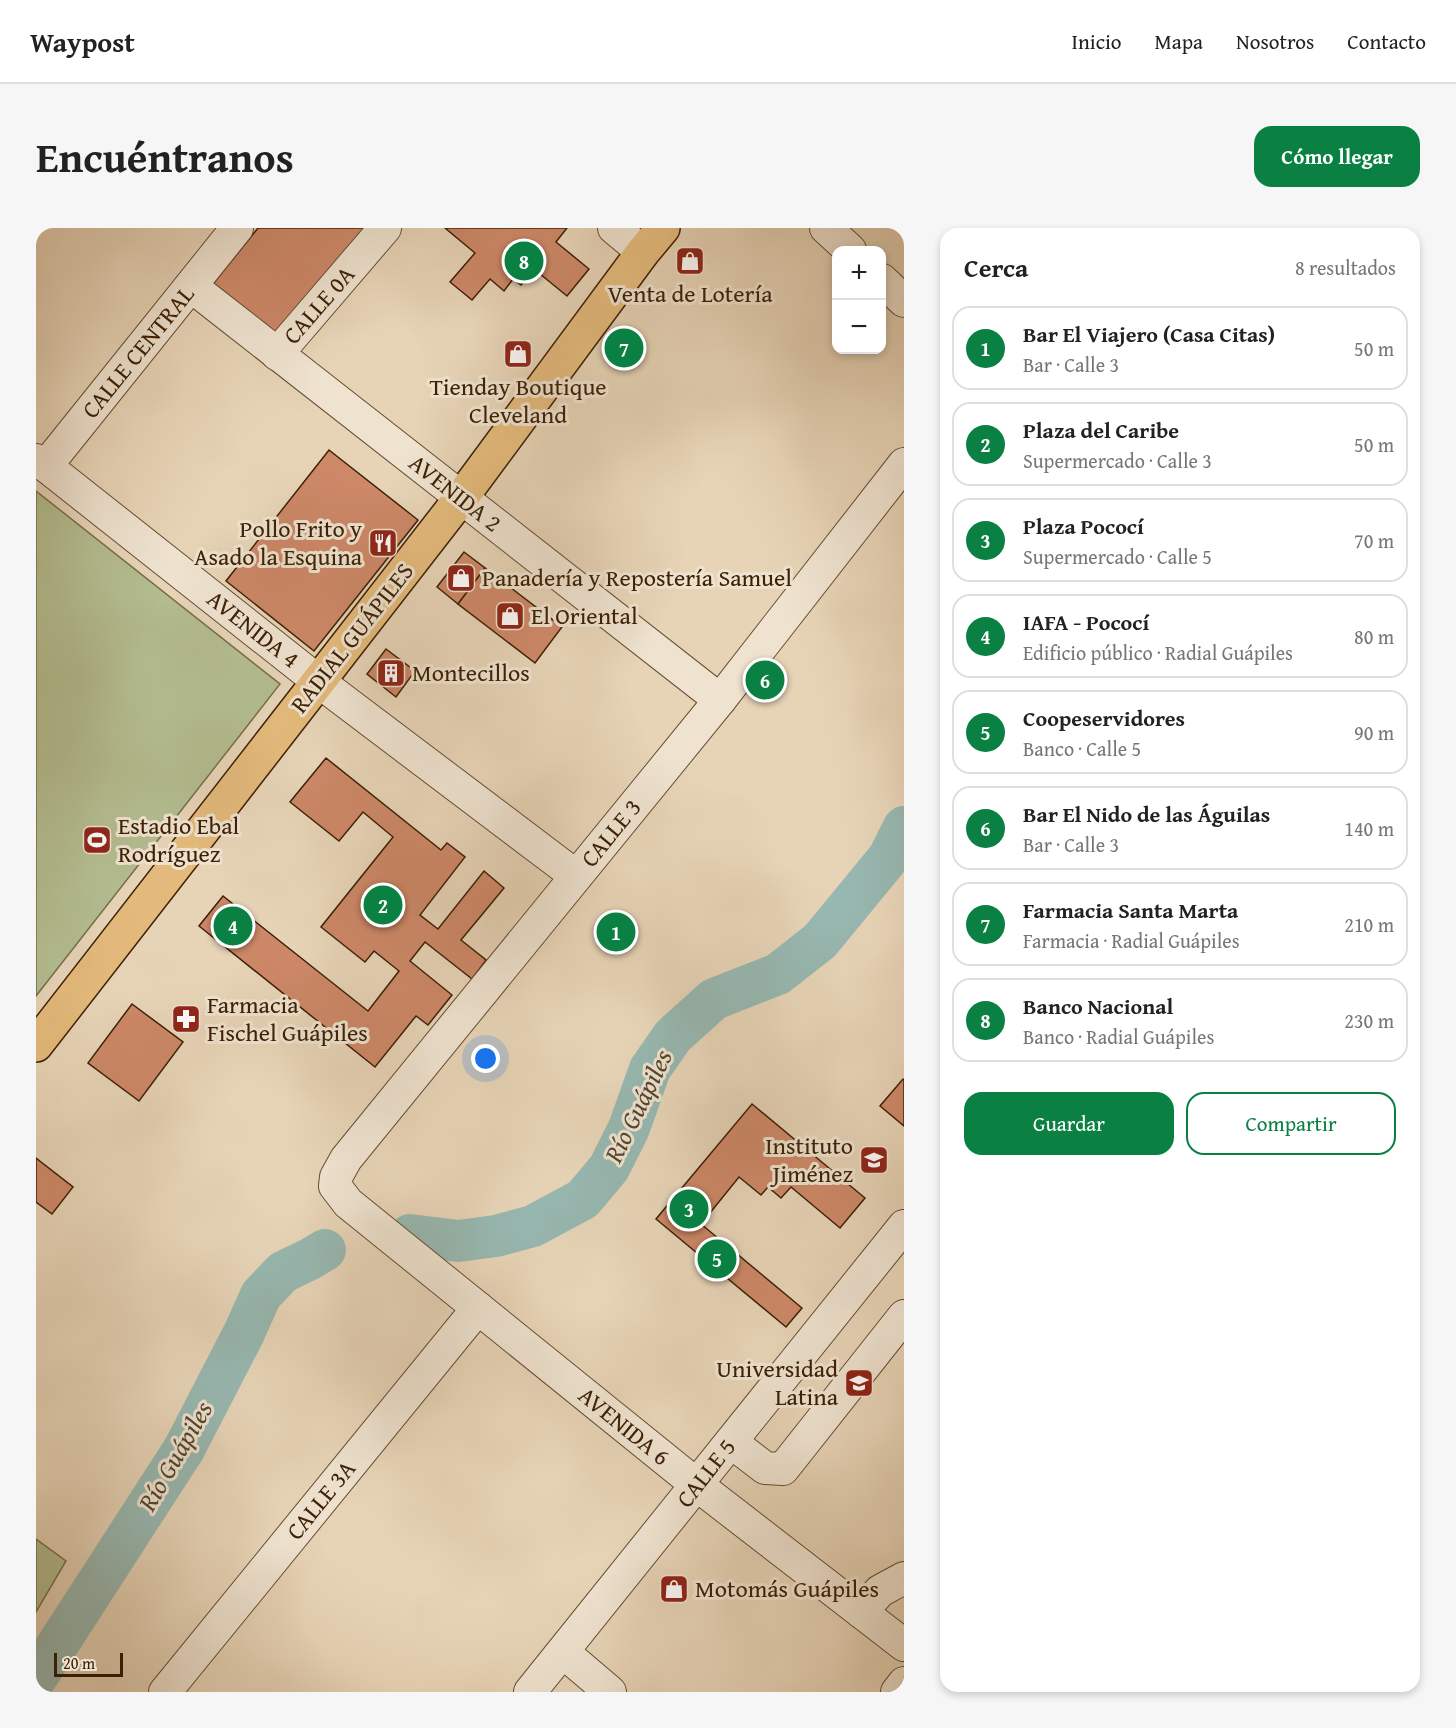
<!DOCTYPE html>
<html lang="es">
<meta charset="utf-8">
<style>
:root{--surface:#fff;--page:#f6f6f6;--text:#222;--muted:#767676;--line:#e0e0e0;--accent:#0b8043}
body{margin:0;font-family:"Gentium Book Plus",serif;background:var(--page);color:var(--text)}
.controls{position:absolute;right:18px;top:18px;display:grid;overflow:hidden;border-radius:12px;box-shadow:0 3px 9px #0003}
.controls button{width:54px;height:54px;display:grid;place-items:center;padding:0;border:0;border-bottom:2px solid var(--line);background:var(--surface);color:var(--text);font:30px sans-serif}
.scale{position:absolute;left:18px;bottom:15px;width:69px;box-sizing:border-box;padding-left:6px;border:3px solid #3c2005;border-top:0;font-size:16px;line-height:21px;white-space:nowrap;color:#3c2005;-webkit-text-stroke:4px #efe3d0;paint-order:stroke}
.you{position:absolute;left:450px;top:831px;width:21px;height:21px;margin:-15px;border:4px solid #fff;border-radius:50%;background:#1a73e8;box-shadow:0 0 0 9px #1a73e833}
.badge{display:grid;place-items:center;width:39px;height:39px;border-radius:50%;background:var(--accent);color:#fff;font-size:20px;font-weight:700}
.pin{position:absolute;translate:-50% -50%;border:3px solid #fff;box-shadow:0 2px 6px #0006}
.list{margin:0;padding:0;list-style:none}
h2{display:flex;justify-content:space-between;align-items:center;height:78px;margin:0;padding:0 24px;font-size:26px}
h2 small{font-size:20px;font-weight:400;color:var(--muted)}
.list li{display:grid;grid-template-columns:39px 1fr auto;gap:18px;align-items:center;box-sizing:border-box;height:84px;margin:0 12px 12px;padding:0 12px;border:2px solid var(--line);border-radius:18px}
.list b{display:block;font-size:22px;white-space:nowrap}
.list p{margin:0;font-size:20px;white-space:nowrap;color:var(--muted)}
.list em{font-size:20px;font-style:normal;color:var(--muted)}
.actions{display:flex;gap:12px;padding:18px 24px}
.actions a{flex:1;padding:14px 0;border:2px solid var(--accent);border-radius:18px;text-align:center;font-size:21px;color:var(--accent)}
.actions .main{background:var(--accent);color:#fff}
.map{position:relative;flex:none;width:868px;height:1464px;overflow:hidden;border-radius:18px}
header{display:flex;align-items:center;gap:36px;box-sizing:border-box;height:84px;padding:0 30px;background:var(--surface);border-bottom:2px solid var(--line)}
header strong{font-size:28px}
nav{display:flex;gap:33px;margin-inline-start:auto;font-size:21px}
.intro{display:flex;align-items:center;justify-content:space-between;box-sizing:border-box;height:144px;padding:0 36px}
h1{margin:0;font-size:42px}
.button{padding:15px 27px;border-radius:18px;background:var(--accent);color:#fff;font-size:21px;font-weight:700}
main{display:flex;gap:36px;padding:0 36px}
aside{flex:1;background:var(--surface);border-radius:18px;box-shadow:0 3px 9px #0003}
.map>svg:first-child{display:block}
.green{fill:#b3bd90;stroke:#786e4a;stroke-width:1.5}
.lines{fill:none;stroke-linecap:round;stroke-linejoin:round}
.river{stroke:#97b8b1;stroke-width:42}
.building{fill:#cd8868;stroke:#3c2005;stroke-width:1.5}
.minor-casing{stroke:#674d32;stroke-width:34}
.major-casing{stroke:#3c2005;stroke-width:36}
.minor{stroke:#efe3d0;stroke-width:32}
.major{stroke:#e4ba7c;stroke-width:33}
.labels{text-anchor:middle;stroke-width:6;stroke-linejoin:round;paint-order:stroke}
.poi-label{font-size:24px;fill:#3c2005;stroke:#efe3d0;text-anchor:start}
.street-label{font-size:24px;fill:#3c2005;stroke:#efe3d0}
.water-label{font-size:26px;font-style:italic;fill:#534630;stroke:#efe3d0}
</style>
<header>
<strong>Waypost</strong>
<nav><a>Inicio</a><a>Mapa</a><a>Nosotros</a><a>Contacto</a></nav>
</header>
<div class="intro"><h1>Encuéntranos</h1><a class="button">Cómo llegar</a></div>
<main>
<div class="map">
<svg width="868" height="1464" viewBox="0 0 868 1464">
<rect width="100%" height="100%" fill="#e7d4b7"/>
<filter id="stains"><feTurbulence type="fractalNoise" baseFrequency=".00333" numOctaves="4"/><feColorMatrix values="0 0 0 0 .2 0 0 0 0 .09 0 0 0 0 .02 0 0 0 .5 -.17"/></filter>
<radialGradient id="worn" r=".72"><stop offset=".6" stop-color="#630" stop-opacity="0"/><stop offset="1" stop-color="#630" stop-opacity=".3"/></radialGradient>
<g class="green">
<polygon points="0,263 244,456 0,768"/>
<polygon points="0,1311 30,1333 0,1384"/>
</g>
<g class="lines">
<g class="river">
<polyline points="374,1007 422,1013 460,1008 497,998 547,971 573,940 593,900 614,841 637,808 678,771 742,746 784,713 853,629 868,599"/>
<polyline points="0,1450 148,1221 208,1105 225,1067 247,1044 274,1031 289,1022"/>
</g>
</g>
<g class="building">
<polygon points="222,0 331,0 244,110 176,57"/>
<polygon points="409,0 531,0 520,14 553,41 531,68 498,41 485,57 477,51 468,63 454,51 436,72 414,54 439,25"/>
<polygon points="293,222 382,292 278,423 190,353"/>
<polygon points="428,324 449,340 422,376 401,359"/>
<polygon points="449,340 526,399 499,435 422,376"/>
<polygon points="350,421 379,443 360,469 331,446"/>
<polygon points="290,530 405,622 411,615 429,629 384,687 402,701 448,643 468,660 425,712 450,732 436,751 389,714 374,733 416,767 392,797 380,788 339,839 163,698 187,668 332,783 363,743 338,723 329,734 285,699 357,609 327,584 303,613 254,574"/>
<polygon points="96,776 147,814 103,873 52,835"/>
<polygon points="867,851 868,852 868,898 844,878"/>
<polygon points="716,876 829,970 804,1000 755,959 745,970 732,959 725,967 703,949 665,996 766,1080 750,1099 620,991"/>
<polygon points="0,930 37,959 16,986 0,974"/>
</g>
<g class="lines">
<g class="minor-casing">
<g id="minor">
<polyline points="578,0 607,24"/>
<polyline points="790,0 814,22"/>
<polyline points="846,52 868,73"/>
<polyline points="155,58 684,472"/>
<polyline points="241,126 349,0"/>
<polyline points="0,232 10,238 282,453 540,648"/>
<polyline points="868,236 684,472 310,931 300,949 299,958 312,975 661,1257 868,1417"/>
<polyline points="10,238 201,0"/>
<polyline points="695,1214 729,1240 747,1241 868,1088"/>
<polyline points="825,1384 844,1363 868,1350"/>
<polyline points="527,1424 574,1464"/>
<polyline points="129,1464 442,1080"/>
<polyline points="494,1464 868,998"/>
<polyline points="861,1464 868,1455"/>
</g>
</g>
<g class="major-casing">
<polyline id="major" points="0,817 425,270 607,24 627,0"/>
</g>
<use href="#minor" class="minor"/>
<use href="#major" class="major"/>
</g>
<defs>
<g id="shop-square" transform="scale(1.5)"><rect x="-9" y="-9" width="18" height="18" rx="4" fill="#8f2418" stroke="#efe3d0"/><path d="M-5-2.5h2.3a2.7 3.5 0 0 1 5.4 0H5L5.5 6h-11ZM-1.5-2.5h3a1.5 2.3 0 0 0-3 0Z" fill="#fff"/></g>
<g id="restaurant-square" transform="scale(1.5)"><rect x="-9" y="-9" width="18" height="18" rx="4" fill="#8f2418" stroke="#efe3d0"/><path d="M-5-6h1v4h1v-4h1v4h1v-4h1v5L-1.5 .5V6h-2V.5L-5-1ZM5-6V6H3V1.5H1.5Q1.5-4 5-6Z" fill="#fff"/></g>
<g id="building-square" transform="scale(1.5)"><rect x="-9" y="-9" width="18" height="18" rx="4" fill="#8f2418" stroke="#efe3d0"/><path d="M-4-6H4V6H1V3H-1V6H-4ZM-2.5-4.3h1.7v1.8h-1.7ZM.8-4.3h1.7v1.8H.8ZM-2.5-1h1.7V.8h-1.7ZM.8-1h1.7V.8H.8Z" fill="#fff"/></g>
<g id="stadium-square" transform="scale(1.5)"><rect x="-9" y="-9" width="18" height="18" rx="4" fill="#8f2418" stroke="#efe3d0"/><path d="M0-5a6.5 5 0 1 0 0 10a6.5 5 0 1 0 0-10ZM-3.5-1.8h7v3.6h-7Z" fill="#fff"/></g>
<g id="pharmacy-square" transform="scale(1.5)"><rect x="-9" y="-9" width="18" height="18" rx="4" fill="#8f2418" stroke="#efe3d0"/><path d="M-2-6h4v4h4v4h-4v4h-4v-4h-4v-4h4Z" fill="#fff"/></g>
<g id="university-square" transform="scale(1.5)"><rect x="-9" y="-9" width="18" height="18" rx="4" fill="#8f2418" stroke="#efe3d0"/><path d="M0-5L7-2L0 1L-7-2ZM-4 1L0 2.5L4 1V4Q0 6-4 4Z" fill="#fff"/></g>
</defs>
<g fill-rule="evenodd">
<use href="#shop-square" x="654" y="33"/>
<use href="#shop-square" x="482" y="126"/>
<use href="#restaurant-square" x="347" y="315"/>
<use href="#shop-square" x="425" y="350"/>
<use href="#shop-square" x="474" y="388"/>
<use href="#building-square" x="355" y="445"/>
<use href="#stadium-square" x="61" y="612"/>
<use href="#pharmacy-square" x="150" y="791"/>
<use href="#university-square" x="838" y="932"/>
<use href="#university-square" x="823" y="1155"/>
<use href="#shop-square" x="638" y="1361"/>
</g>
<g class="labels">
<g class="poi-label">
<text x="654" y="74" text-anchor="middle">Venta de Lotería</text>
<text x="482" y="167" text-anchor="middle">Tienday Boutique<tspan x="482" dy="28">Cleveland</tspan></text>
<text x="326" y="309" text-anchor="end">Pollo Frito y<tspan x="326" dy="28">Asado la Esquina</tspan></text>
<text x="446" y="358">Panadería y Repostería Samuel</text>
<text x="495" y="396">El Oriental</text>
<text x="376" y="453">Montecillos</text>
<text x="82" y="606">Estadio Ebal<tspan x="82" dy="28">Rodríguez</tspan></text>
<text x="171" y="785">Farmacia<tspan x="171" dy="28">Fischel Guápiles</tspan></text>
<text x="817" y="926" text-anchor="end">Instituto<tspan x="817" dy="28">Jiménez</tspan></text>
<text x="802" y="1149" text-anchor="end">Universidad<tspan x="802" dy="28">Latina</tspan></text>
<text x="659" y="1369">Motomás Guápiles</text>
</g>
<g class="street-label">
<text transform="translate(283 77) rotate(-49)" y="8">CALLE 0A</text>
<text transform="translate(102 124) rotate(-51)" y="8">CALLE CENTRAL</text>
<text transform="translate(419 265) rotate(38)" y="8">AVENIDA 2</text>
<text transform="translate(217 401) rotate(38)" y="8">AVENIDA 4</text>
<text transform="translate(316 410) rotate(-52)" y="8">RADIAL GUÁPILES</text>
<text transform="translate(575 605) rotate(-51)" y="8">CALLE 3</text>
<text transform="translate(588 1198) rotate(39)" y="8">AVENIDA 6</text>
<text transform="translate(670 1245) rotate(-52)" y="8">CALLE 5</text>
<text transform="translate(285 1272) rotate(-51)" y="8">CALLE 3A</text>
</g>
<g class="water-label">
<text transform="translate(602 878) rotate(-64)" y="9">Río Guápiles</text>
<text transform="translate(139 1228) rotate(-60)" y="9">Río Guápiles</text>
</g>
</g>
<rect width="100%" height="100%" filter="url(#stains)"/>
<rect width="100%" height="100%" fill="url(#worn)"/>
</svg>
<div class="controls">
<button>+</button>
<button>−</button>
</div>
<div class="scale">20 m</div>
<div class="you"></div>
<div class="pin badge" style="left:580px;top:704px">1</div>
<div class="pin badge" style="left:347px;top:677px">2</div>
<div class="pin badge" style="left:653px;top:981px">3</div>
<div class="pin badge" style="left:197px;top:698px">4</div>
<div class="pin badge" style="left:681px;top:1031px">5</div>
<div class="pin badge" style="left:729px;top:452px">6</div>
<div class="pin badge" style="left:588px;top:120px">7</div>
<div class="pin badge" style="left:488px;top:33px">8</div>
</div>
<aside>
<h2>Cerca<small>8 resultados</small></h2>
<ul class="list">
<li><span class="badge">1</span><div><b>Bar El Viajero (Casa Citas)</b><p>Bar · Calle 3</p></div><em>50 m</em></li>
<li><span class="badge">2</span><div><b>Plaza del Caribe</b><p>Supermercado · Calle 3</p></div><em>50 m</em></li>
<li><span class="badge">3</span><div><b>Plaza Pococí</b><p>Supermercado · Calle 5</p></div><em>70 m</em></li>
<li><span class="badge">4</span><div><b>IAFA - Pococí</b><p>Edificio público · Radial Guápiles</p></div><em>80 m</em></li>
<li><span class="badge">5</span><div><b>Coopeservidores</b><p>Banco · Calle 5</p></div><em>90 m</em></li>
<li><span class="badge">6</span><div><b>Bar El Nido de las Águilas</b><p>Bar · Calle 3</p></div><em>140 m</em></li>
<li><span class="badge">7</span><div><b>Farmacia Santa Marta</b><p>Farmacia · Radial Guápiles</p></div><em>210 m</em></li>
<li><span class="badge">8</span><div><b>Banco Nacional</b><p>Banco · Radial Guápiles</p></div><em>230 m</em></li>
</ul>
<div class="actions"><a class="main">Guardar</a><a>Compartir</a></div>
</aside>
</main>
